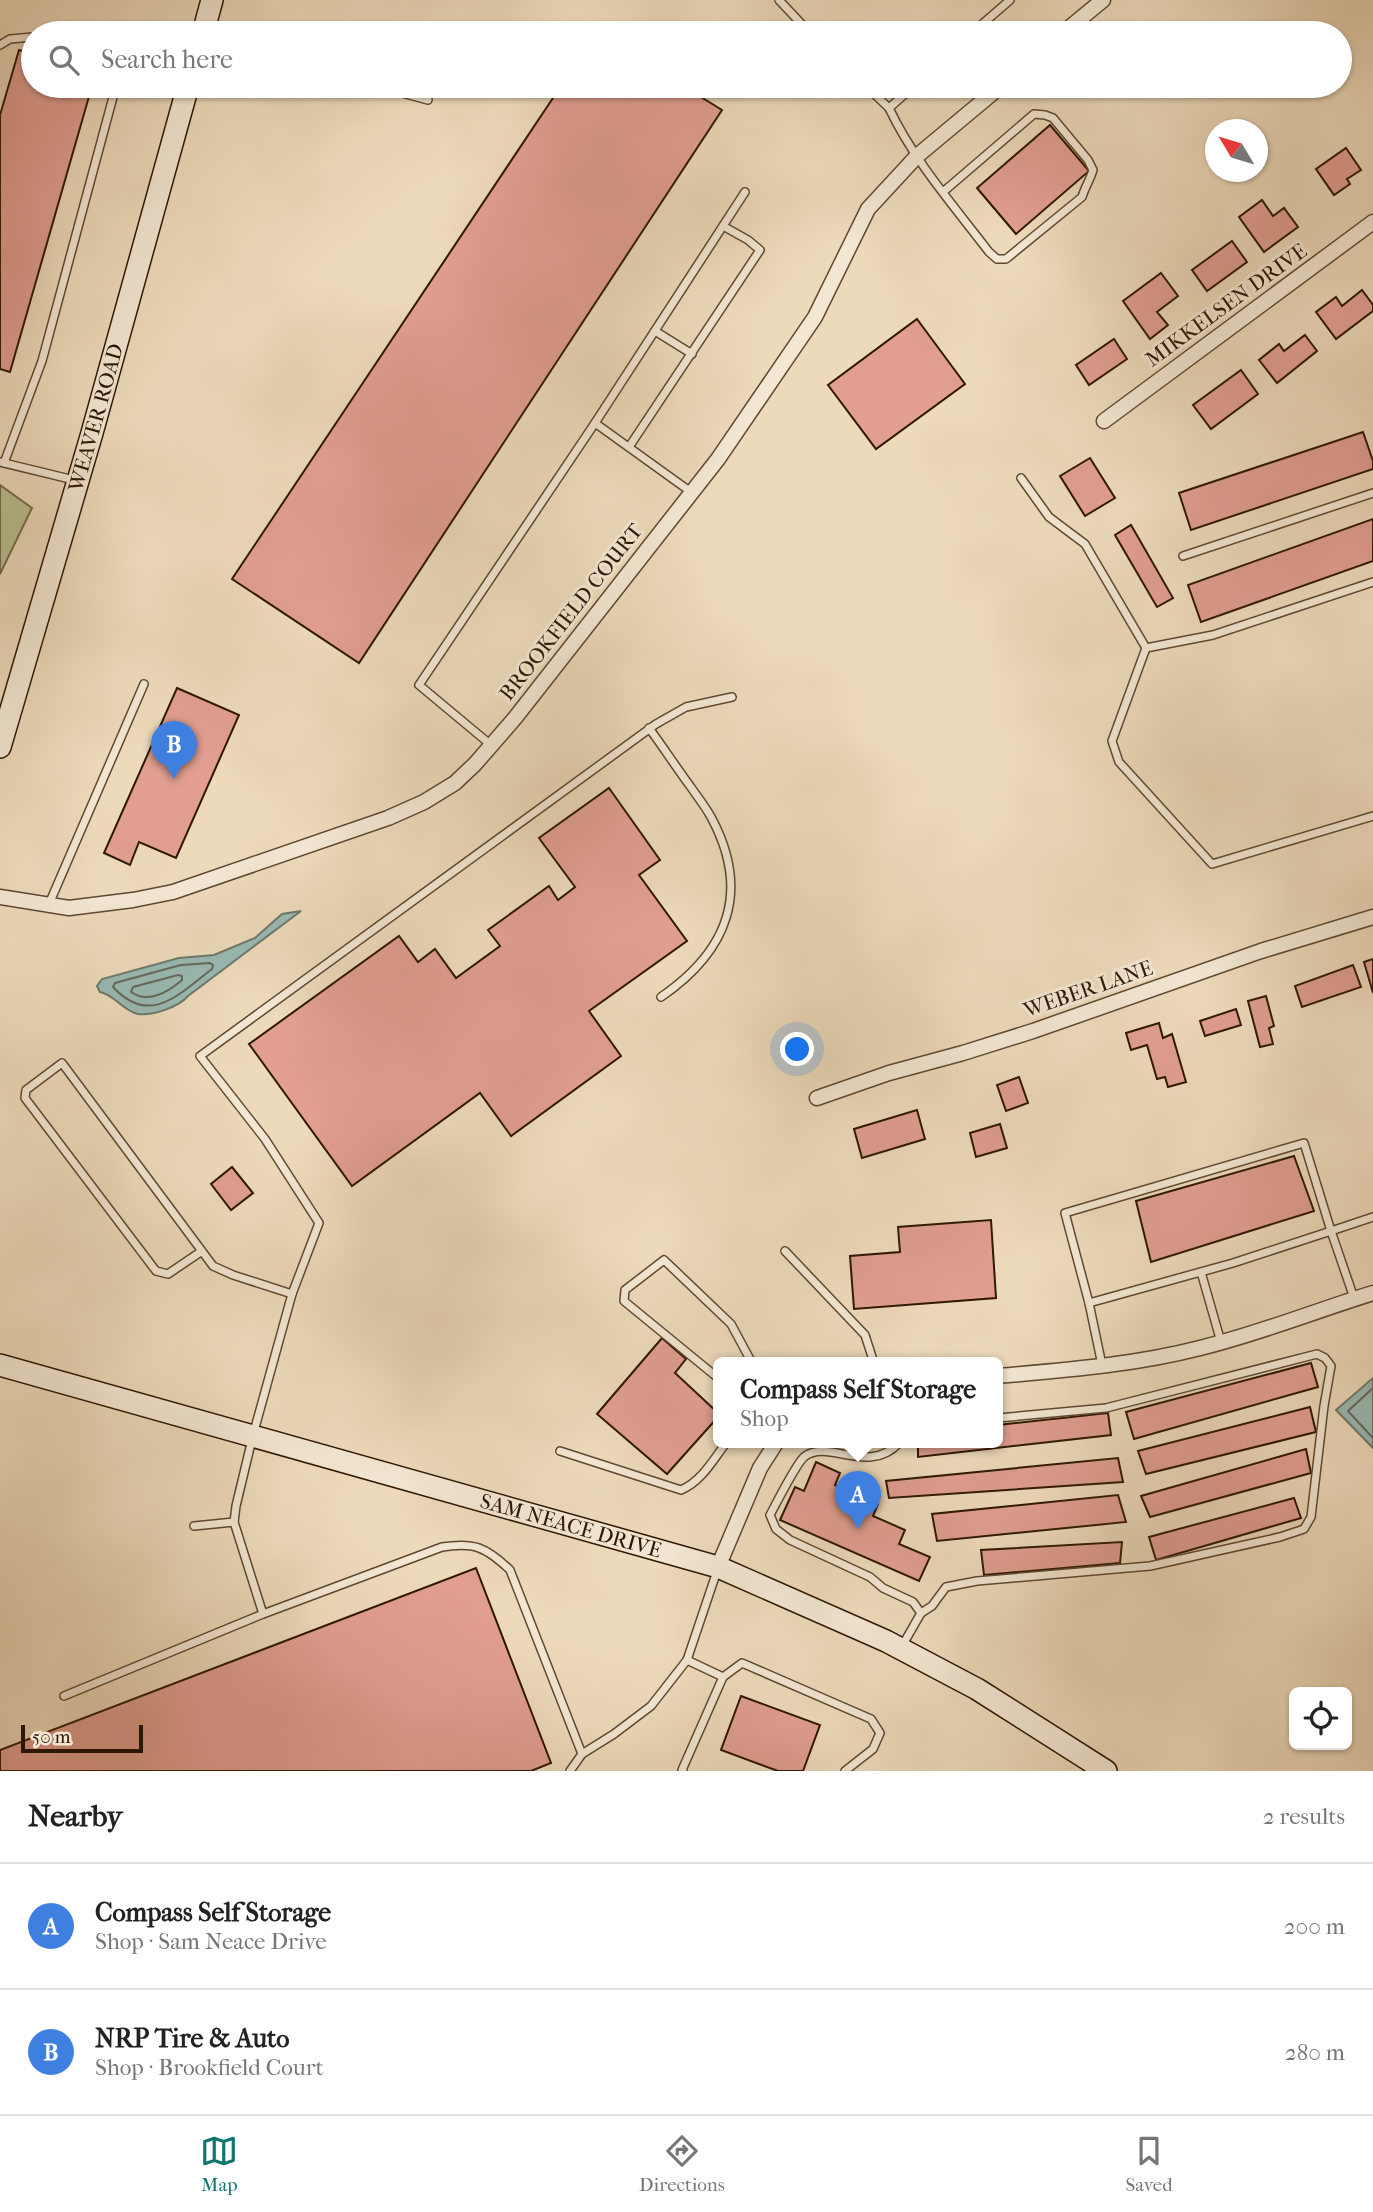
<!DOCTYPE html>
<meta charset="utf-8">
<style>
:root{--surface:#fff;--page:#f6f6f6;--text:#222;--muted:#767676;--line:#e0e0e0;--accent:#0f766e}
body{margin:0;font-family:"IM FELL French Canon",serif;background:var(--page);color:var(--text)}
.controls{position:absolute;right:21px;bottom:21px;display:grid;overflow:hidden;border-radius:10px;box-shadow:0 2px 5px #0004}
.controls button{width:63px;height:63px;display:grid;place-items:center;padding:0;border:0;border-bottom:2px solid var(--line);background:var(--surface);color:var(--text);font:35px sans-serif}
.compass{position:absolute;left:1205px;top:119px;width:63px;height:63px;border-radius:50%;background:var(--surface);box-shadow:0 2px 5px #0004;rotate:308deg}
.scale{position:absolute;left:21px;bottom:18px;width:122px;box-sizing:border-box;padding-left:7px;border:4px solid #2e1703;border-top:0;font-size:19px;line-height:24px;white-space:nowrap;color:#2e1703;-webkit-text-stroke:5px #f3e7d3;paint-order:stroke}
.you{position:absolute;left:798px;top:1050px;width:24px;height:24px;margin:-18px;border:5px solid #fff;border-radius:50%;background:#1a73e8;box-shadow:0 0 0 10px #1a73e833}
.badge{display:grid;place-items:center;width:46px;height:46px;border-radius:50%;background:var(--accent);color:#fff;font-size:23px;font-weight:700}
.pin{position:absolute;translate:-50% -58px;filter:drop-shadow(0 2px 4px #0008)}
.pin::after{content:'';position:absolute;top:37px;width:24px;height:21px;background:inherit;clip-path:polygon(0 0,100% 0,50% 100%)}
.popup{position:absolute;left:713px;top:1357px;width:290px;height:91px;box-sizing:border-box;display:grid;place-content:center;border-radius:10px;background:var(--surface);filter:drop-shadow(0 2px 5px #0005);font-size:23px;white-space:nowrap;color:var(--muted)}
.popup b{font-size:26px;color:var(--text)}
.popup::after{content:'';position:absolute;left:50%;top:100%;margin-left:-14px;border:14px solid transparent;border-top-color:var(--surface)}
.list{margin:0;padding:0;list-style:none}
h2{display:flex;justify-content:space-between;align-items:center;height:91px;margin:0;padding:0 28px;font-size:30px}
h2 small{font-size:23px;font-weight:400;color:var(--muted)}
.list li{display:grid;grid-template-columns:46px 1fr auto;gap:21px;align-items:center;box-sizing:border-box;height:126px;padding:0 28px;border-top:2px solid var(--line)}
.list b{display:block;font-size:26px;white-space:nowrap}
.list p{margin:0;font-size:23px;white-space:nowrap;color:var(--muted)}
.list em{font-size:23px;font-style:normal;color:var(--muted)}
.icon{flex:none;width:38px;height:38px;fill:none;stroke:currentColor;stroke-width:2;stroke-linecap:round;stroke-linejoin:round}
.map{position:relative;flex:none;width:1373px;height:1771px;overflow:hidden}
.search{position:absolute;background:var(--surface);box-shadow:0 2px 5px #0004;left:21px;right:21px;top:21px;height:77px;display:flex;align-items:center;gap:18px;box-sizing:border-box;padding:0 24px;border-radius:38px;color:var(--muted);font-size:26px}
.sheet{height:343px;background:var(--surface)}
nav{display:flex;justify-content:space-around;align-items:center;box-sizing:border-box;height:98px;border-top:2px solid var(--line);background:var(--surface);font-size:19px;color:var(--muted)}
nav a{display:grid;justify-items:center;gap:4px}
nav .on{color:var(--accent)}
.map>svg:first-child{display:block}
.green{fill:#b9bf8f;stroke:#746b49;stroke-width:2}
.water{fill:#99bab4;stroke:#6e796d;stroke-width:2}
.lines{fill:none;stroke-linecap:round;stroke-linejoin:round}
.shore{stroke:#64685c;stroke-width:2}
.building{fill:#e19e91;stroke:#2e1703;stroke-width:2}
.lane-casing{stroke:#5e4831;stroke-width:10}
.street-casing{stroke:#5e4831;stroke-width:17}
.secondary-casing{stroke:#2e1703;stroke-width:24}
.lane{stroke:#f3e7d3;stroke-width:7}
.street{stroke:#f3e7d3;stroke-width:14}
.secondary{stroke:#f3e7d3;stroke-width:21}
.labels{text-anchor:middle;stroke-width:6;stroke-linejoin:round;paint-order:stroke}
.street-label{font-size:21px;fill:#2e1703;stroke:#f3e7d3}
</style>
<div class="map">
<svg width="1373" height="1771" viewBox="0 0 1373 1771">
<rect width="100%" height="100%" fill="#eddabb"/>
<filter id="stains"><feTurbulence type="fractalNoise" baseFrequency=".00286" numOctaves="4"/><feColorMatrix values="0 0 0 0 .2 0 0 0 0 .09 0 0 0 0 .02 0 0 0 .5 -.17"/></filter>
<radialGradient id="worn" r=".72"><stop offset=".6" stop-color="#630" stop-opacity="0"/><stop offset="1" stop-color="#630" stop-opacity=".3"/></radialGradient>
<polygon class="green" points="0,485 32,508 0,574"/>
<g class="water">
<path d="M301 911 188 996C179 1007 152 1016 138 1014 123 1011 115 995 100 992L97 986 102 979 179 958 214 955 255 938 282 914Z"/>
<polygon points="1373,1378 1373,1448 1336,1410"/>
</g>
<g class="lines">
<g class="shore">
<path d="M210 963 213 965 212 969C179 994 150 1027 113 987L115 983 181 965Z"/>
<path d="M178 975 182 976V980C168 992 148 1004 131 992L133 987Z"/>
<polyline points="1373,1388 1348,1411 1373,1438"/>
</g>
</g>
<g class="building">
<polygon points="19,50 33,54 33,86 92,86 10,372 0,369 0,115"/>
<polygon points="561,86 683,86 722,110 359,663 232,579"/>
<polygon points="1050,125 1089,171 1016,234 977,188"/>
<polygon points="1346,148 1361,170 1347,179 1350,184 1334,195 1316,169"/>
<polygon points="1262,200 1273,216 1284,208 1298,227 1264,252 1239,217"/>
<polygon points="1232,241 1247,262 1207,291 1192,270"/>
<polygon points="1161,273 1178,296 1157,312 1168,325 1150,339 1123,301"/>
<polygon points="1362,290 1373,305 1373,311 1336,339 1316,312 1336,297 1342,306"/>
<polygon points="917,319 965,384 876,449 828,385"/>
<polygon points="1305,335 1317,351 1277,383 1259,360 1279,344 1284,351"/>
<polygon points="1114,339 1127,359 1089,385 1076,365"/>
<polygon points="1241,370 1258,394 1211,429 1193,405"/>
<polygon points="1363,432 1373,461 1373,469 1191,530 1179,493"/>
<polygon points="1090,458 1115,498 1085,516 1060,476"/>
<polygon points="1373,519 1373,561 1201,622 1188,585"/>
<polygon points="1131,525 1173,598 1157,607 1115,535"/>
<polygon points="177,688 239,715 176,858 139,842 130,865 104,853"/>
<polygon points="609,788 660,860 639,875 687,941 589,1011 621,1056 511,1136 480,1093 352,1186 249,1044 399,936 418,962 435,949 456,978 500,946 488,930 549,886 558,900 575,887 539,838"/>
<polygon points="1373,959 1373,993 1364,962"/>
<polygon points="1353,965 1361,987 1302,1007 1295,986"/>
<polygon points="1266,996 1274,1026 1269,1028 1273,1044 1260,1047 1248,1001"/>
<polygon points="1236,1009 1241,1025 1205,1036 1200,1021"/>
<polygon points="1159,1023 1163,1038 1172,1034 1186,1082 1168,1087 1165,1077 1157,1079 1147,1045 1131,1050 1126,1033"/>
<polygon points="1019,1077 1028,1103 1006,1111 997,1085"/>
<polygon points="917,1110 925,1139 862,1158 854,1129"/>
<polygon points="1000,1124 1007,1148 976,1157 970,1133"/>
<polygon points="1294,1156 1314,1211 1151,1262 1136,1201"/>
<polygon points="232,1167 253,1193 231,1210 211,1184"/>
<polygon points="991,1220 996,1298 854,1309 850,1256 900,1252 898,1227"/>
<polygon points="662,1338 686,1359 675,1373 718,1413 718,1417 667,1474 597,1414"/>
<polygon points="1311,1363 1318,1387 1134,1439 1126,1412"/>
<polygon points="1310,1407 1316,1432 1146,1474 1138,1451"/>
<polygon points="1108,1413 1111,1435 918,1457 918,1443 998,1443 998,1425"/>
<polygon points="1306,1449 1311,1473 1150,1517 1141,1496"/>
<polygon points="1118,1458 1123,1482 889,1498 886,1481"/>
<polygon points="816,1462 840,1473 835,1485 878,1504 873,1516 905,1530 899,1544 930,1557 919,1581 780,1520 795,1487 804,1491"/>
<polygon points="1118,1495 1126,1522 937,1541 932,1514"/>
<polygon points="1294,1498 1301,1518 1156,1560 1149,1537"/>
<polygon points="1122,1542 1120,1563 984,1575 981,1550"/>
<polygon points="476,1568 551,1763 531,1771 0,1771 0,1750"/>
<polygon points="741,1696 820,1725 803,1771 778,1771 721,1750"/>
</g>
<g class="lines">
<g class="lane-casing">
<g id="lane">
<polyline points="779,0 810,33"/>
<polyline points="138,33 162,29 181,33"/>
<polyline points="972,33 1010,0"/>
<polyline points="0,45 10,39 33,37"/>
<polyline points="376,86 428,100"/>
<polyline points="866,86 889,108"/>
<path d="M914 86 889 108C914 161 954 206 989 252L997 259H1006L1082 197C1085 187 1090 180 1093 170L1088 160 1053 118 1045 115 1034 114 943 192"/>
<polyline points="655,331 692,354"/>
<polyline points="595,423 745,192"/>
<polyline points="629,447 760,250 748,240 723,226"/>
<polyline points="0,462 74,480"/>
<polyline points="4,463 42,361 116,86"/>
<polyline points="1021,478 1049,517 1085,544 1146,648 1112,741 1119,762 1212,864 1373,816"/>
<polyline points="1183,556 1373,493"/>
<polyline points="1146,648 1213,635 1373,582"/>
<path d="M649 728C663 747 676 767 690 786 697 796 705 806 711 817 751 891 728 951 661 997"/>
<polyline points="491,745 419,685 595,423 691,492"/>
<polyline points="49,904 144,684"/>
<polyline points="785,1251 865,1335 874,1363"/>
<polyline points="1201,1272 1221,1342"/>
<polyline points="292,1294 319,1223 265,1139 200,1056 656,724 686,707 732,697"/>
<polyline points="1089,1303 1065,1213 1304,1143 1331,1231 1373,1217"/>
<polyline points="1102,1365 1089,1303 1233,1263 1331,1231 1354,1298"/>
<polyline points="718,1378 624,1301 625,1290 664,1260 731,1324 752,1363"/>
<path d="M899 1443C868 1476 828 1438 804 1457 796 1464 776 1504 770 1515L776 1529 790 1540 870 1577 883 1588 913 1602 921 1613"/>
<path d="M560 1451 681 1490C701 1482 713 1460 726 1443"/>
<polyline points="194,1526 234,1522"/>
<path d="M263 1614 442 1547C474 1542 486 1547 510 1570L582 1754 570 1771"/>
<polyline points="901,1648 921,1613 932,1606 946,1587 977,1581 1150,1566 1280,1537 1304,1529 1311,1517 1324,1406 1331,1366 1325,1358 1317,1354 1106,1408 998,1418"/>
<polyline points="687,1660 723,1677"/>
<polyline points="64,1696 263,1614 234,1522 236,1506 253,1435 292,1294 233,1275 213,1266 62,1063 26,1090 25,1098 156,1271 168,1274 202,1251"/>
<polyline points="582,1754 614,1734 651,1706 687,1660 717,1571"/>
<polyline points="683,1771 682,1770 723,1677 742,1663 871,1719 880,1733 873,1749 845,1771"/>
</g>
</g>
<g class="street-casing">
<g id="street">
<polyline points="1063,33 1103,0"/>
<polyline points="1104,421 1373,222"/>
<polyline points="0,897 69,908 133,900 173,892 388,818 424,802 455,783 475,764 515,718 718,459 815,317 868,209 917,156 1001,86"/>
<polyline points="817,1098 889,1073 963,1053 1033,1031 1261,951 1373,917"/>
<path d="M998 1376C1066 1370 1134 1365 1200 1348 1258 1334 1315 1311 1373 1293"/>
<polyline points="718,1567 760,1468 776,1443"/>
</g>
</g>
<g class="secondary-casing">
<g id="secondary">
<polyline points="203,33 212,0"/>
<path id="s1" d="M0 747 92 433 188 86"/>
<path id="s2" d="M0 1365 718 1567 886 1641 977 1689 1106 1771"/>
</g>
</g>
<use href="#lane" class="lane"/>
<use href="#street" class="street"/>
<use href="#secondary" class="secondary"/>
</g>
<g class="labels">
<g class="street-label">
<text transform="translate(1226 305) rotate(-36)" y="7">MIKKELSEN DRIVE</text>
<text dy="7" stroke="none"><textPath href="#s1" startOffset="343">WEAVER ROAD</textPath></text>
<text transform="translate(571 612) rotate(-52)" y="7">BROOKFIELD COURT</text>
<text transform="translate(1088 989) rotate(-19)" y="7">WEBER LANE</text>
<text dy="7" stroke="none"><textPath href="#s2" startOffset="593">SAM NEACE DRIVE</textPath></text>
</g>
</g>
<rect width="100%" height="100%" filter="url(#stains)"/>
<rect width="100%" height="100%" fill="url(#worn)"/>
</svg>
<div class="controls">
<button><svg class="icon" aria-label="locate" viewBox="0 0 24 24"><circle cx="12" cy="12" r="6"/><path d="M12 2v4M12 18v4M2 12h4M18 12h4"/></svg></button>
</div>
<svg class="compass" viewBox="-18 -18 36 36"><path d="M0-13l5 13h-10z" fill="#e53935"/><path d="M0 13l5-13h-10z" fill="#767676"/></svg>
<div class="scale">50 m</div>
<div class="you"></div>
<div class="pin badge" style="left:858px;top:1529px;background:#3f7fe0">A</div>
<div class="popup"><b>Compass Self Storage</b>Shop</div>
<div class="pin badge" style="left:174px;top:779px;background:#3f7fe0">B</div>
<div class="search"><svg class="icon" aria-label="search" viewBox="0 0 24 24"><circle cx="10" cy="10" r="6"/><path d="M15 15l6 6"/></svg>Search here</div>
</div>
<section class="sheet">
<h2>Nearby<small>2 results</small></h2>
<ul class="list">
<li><span class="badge" style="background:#3f7fe0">A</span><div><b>Compass Self Storage</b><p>Shop · Sam Neace Drive</p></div><em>200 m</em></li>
<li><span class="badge" style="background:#3f7fe0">B</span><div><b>NRP Tire &amp; Auto</b><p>Shop · Brookfield Court</p></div><em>280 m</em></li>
</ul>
</section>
<nav>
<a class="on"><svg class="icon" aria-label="map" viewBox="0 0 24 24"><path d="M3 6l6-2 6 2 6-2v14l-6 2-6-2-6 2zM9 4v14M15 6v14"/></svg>Map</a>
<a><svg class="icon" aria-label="directions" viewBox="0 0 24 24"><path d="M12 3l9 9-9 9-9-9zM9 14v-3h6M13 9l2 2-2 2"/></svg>Directions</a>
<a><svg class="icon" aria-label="saved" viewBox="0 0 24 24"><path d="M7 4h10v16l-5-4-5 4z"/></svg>Saved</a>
</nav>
